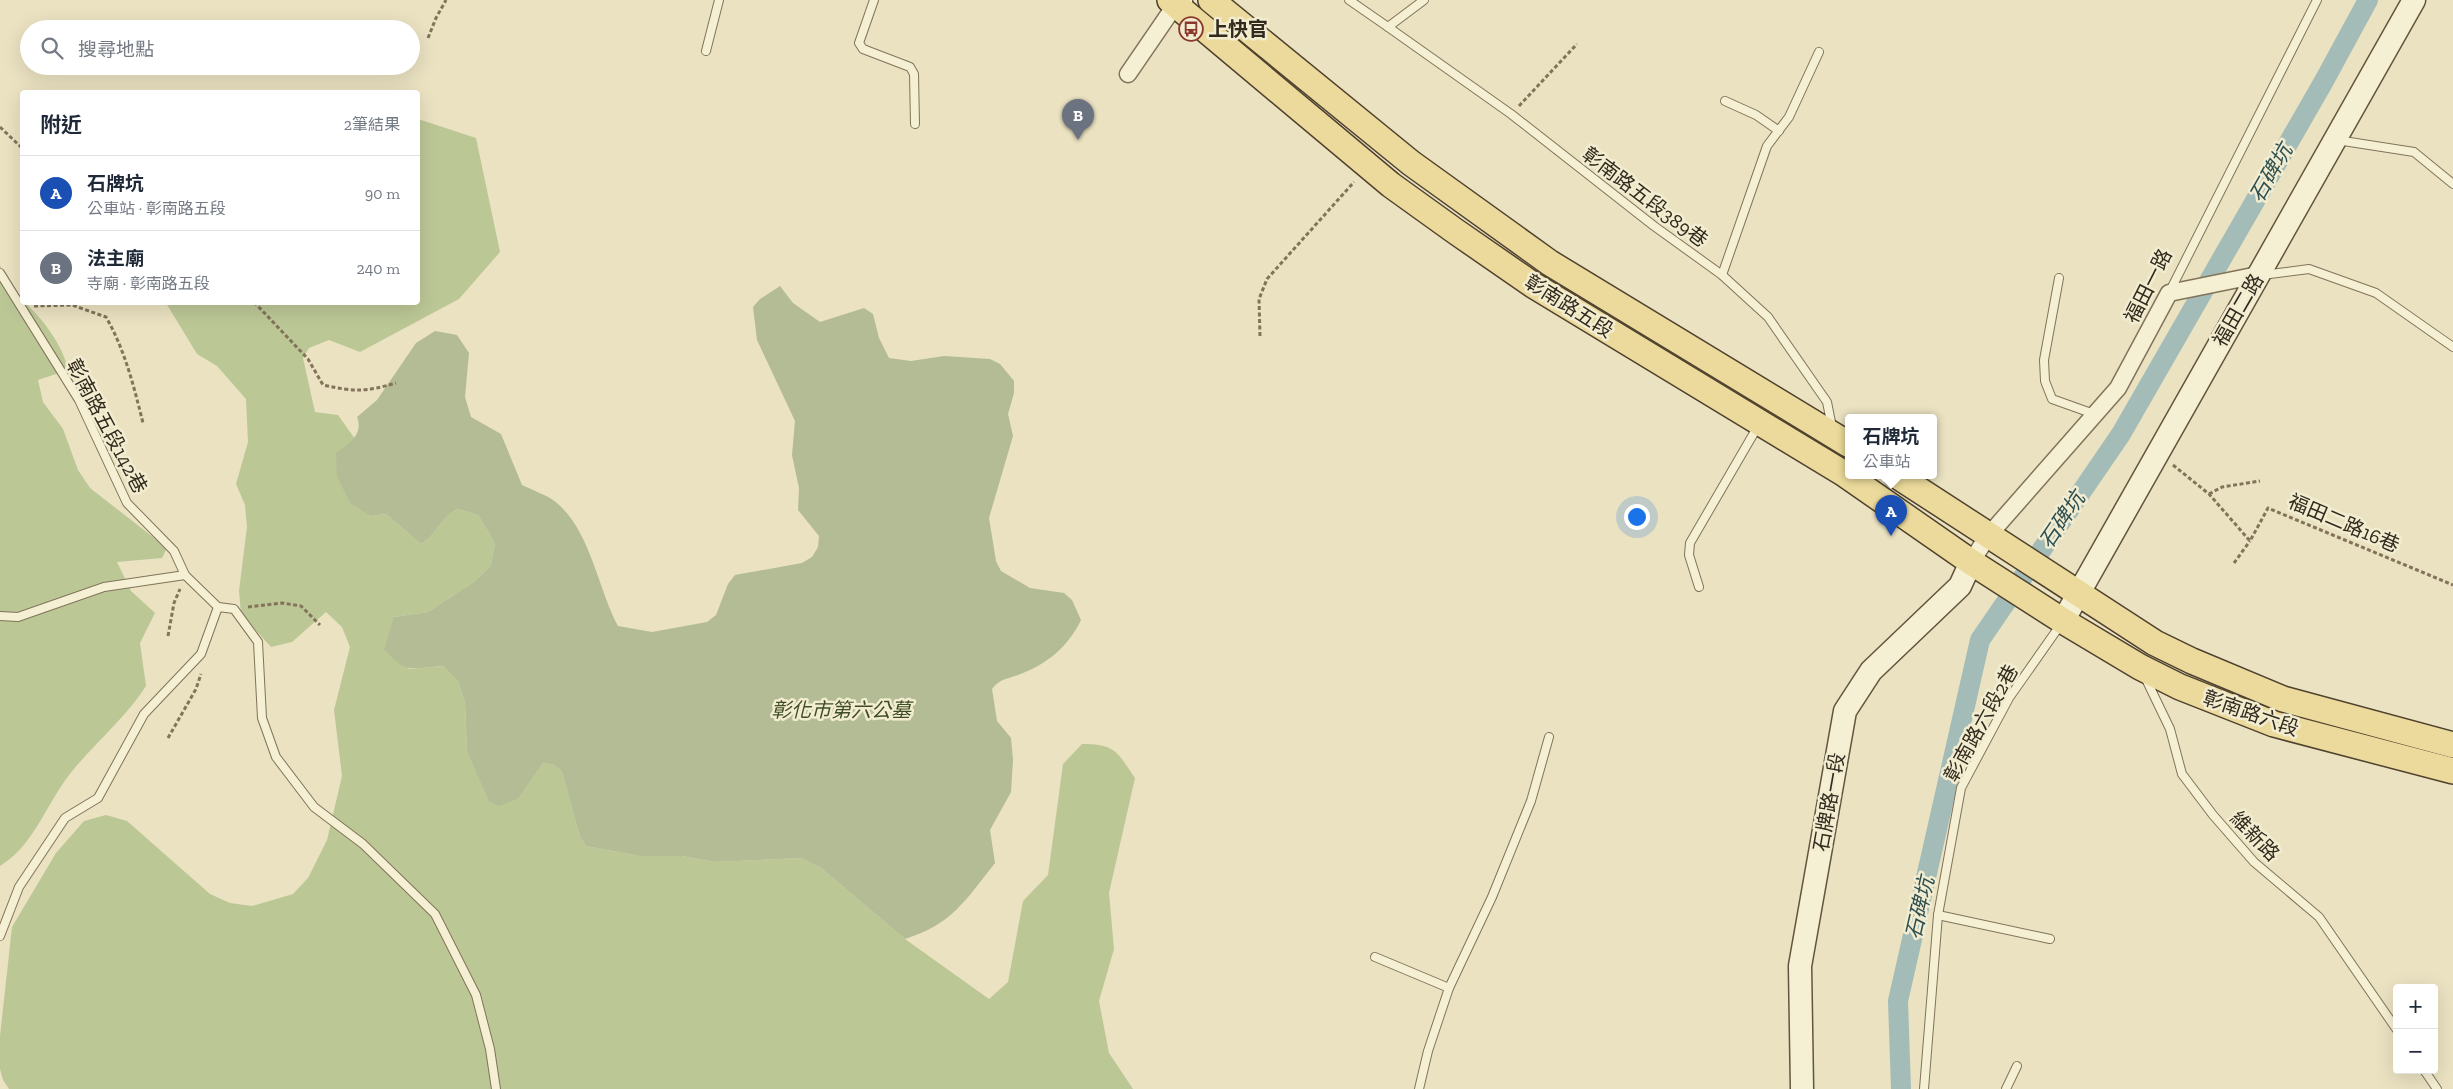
<!DOCTYPE html>
<html lang="zh-TW">
<meta charset="utf-8">
<style>
:root{--surface:#fff;--page:#f2f2f3;--text:#1f2937;--muted:#747a83;--line:#e0e1e3;--accent:#8c382f}
body{margin:0;font-family:"Zilla Slab","Noto Sans TC",serif;background:var(--page);color:var(--text)}
.controls{position:absolute;right:15px;bottom:15px;display:grid;overflow:hidden;border-radius:5px;box-shadow:0 5px 20px #0002}
.controls button{width:45px;height:45px;display:grid;place-items:center;padding:0;border:0;border-bottom:1px solid var(--line);background:var(--surface);color:var(--text);font:25px sans-serif}
.you{position:absolute;left:1636px;top:516px;width:18px;height:18px;margin:-12px;border:4px solid #fff;border-radius:50%;background:#1a73e8;box-shadow:0 0 0 8px #1a73e833}
.badge{display:grid;place-items:center;width:32px;height:32px;border-radius:50%;background:var(--accent);color:#fff;font-size:16px;font-weight:700}
.pin{position:absolute;translate:-50% -41px;filter:drop-shadow(0 1px 2px #0008)}
.pin::after{content:'';position:absolute;top:26px;width:18px;height:15px;background:inherit;clip-path:polygon(0 0,100% 0,50% 100%)}
.popup{position:absolute;left:1845px;top:414px;width:92px;height:65px;box-sizing:border-box;display:grid;place-content:center;border-radius:5px;background:var(--surface);filter:drop-shadow(0 1px 4px #0005);font-size:16px;white-space:nowrap;color:var(--muted)}
.popup b{font-size:19px;color:var(--text)}
.popup::after{content:'';position:absolute;left:50%;top:100%;margin-left:-10px;border:10px solid transparent;border-top-color:var(--surface)}
.list{margin:0;padding:0;list-style:none}
h2{display:flex;justify-content:space-between;align-items:center;height:65px;margin:0;padding:0 20px;font-size:21px}
h2 small{font-size:16px;font-weight:400;color:var(--muted)}
.list li{display:grid;grid-template-columns:32px 1fr auto;gap:15px;align-items:center;box-sizing:border-box;height:75px;padding:0 20px;border-top:1px solid var(--line)}
.list b{display:block;font-size:19px;white-space:nowrap}
.list p{margin:0;font-size:16px;white-space:nowrap;color:var(--muted)}
.list em{font-size:16px;font-style:normal;color:var(--muted)}
.icon{flex:none;width:28px;height:28px;fill:none;stroke:currentColor;stroke-width:2;stroke-linecap:round;stroke-linejoin:round}
.map{position:relative;flex:none;width:2453px;height:1089px;overflow:hidden}
.search{position:absolute;background:var(--surface);box-shadow:0 5px 20px #0002;left:20px;top:20px;width:400px;height:55px;display:flex;align-items:center;gap:12px;box-sizing:border-box;padding:0 18px;border-radius:28px;color:var(--muted);font-size:19px}
.panel{position:absolute;background:var(--surface);box-shadow:0 5px 20px #0002;left:20px;top:90px;width:400px;height:215px;border-radius:5px}
.map>svg:first-child{display:block}
.green{fill:#bcc796}
.cemetery{fill:#b3bc95}
.lines{fill:none;stroke-linecap:round;stroke-linejoin:round}
.canal{stroke:#a3bcb8;stroke-width:20}
.lane-casing{stroke:#82735a;stroke-width:10}
.street-casing{stroke:#82735a;stroke-width:19}
.secondary-casing{stroke:#63543d;stroke-width:25}
.primary-casing{stroke:#4f412e;stroke-width:28}
.path{stroke:#82735a;stroke-width:3;stroke-dasharray:4 2.5;stroke-linecap:butt}
.lane{stroke:#f5efd3;stroke-width:8}
.street{stroke:#f5efd3;stroke-width:16}
.secondary{stroke:#f5efd3;stroke-width:22}
.primary{stroke:#ebda9b;stroke-width:25}
.labels{text-anchor:middle;stroke-width:5;stroke-linejoin:round;paint-order:stroke}
.poi-label{font-size:20px;font-weight:bold;fill:#322a1d;stroke:#f2ecd0;text-anchor:start}
.street-label{font-size:20px;fill:#322a1d;stroke:#f2ecd0}
.park-label{font-size:20px;font-style:italic;fill:#3f4d25;stroke:#f2ecd0}
.water-label{font-size:21px;font-style:italic;fill:#2e5051;stroke:#f2ecd0}
</style>
<div class="map">
<svg width="2453" height="1089" viewBox="0 0 2453 1089">
<rect width="100%" height="100%" fill="#eae2c1"/>
<g class="green">
<path d="M418 119 476 138 500 252 459 299 360 352 329 340 309 348 303 358 315 412 338 415 355 439 371 516 386 514 421 544C437 535 441 516 458 509L478 515 495 543 491 565 475 581 428 612 394 617 409 669 443 666 458 681 465 702 467 751 519 798 543 763 554 765 562 772 580 837 586 846 639 856H682L714 862 801 858 821 868 905 939 989 999 1008 982 1023 901 1048 875 1063 764 1082 744C1116 744 1117 752 1135 778L1109 893 1114 949 1099 1001 1109 1053 1133 1089H9L3 1080 0 1069V1036L12 927 56 853 84 821 106 815 127 821 210 894 230 903 252 906 293 894 308 878 327 840 342 776 334 710 350 647 342 627 326 612 292 642 271 647 241 614 239 591 247 527 245 505 236 484 248 442 246 399 217 366 197 354 166 303 418 302Z"/>
<path d="M0 265 8 286 22 300V302L25 303C43 319 60 342 67 365L59 373 38 380 43 402 63 429 78 470 90 488 167 548 162 558 117 562 131 591 155 613 140 643 146 686C123 722 88 748 64 782 43 812 32 846 0 866Z"/>
</g>
<path class="cemetery" d="M780 286 793 303 820 322 864 308 873 314 879 338 889 358 911 361 944 356 990 359 1000 364 1014 381V393L1008 414 1013 436 989 518 996 561 1001 571 1030 588 1064 593 1072 600 1081 620C1068 647 1046 665 1018 675 1007 679 999 679 992 689L997 721 1011 738 1013 760 1011 792 990 830 995 863C965 901 952 924 905 939L821 868 801 858 714 862 682 856H639L586 846 580 837 562 772 554 765 543 763 519 798 499 806 489 801 467 751 465 702 458 681 443 666C410 668 407 675 384 649L394 617 428 612 475 581 491 565 495 543 478 515 458 509C441 516 437 535 421 544L386 514 371 516 351 504 337 477 336 453C348 444 364 435 357 417L377 400 416 343 435 331 457 335 469 353 465 397 471 417 501 434 522 485C532 490 544 494 553 500 590 527 597 587 618 626L652 632 707 622 716 615 728 584 735 575 802 563 812 557 818 547 819 536 798 510 799 488 792 455 795 421 757 340 753 307 760 299Z"/>
<g class="lines">
<polyline class="canal" points="1901,1089 1898,1001 1980,640 2121,434 2324,81 2368,0"/>
<g class="lane-casing">
<g id="lane">
<polyline points="874,0 859,43 863,49 910,67 914,74 915,124"/>
<polyline points="1349,0 1388,27"/>
<polyline points="1424,0 1388,27 1511,114 1654,226 1722,275 1768,317 1827,402 1832,427"/>
<polyline points="706,51 719,0"/>
<polyline points="1725,101 1756,115 1779,131"/>
<polyline points="2337,140 2414,152 2453,184"/>
<polyline points="0,273 79,400 127,503 174,551 185,575 218,607"/>
<polyline points="1722,275 1767,146 1789,117 1819,52"/>
<polyline points="2262,275 2309,269 2376,293 2453,347"/>
<polyline points="2059,278 2044,360 2045,381 2052,399 2094,414"/>
<polyline points="2170,291 2317,0"/>
<polyline points="1699,587 1689,555 1690,543 1758,426"/>
<polyline points="218,607 234,609 258,642 262,718 276,757 314,807 363,844 435,914 476,995 490,1049 496,1089"/>
<polyline points="0,616 18,617 104,587 185,575"/>
<polyline points="2145,677 2170,729 2182,774 2213,815 2254,862 2319,917 2397,1030"/>
<polyline points="1938,915 2050,939"/>
<polyline points="0,936 19,887 65,818 98,798 144,714 201,654 218,607"/>
<polyline points="1375,957 1449,988"/>
<polyline points="2424,1070 2437,1089"/>
<polyline points="1419,1089 1428,1051 1449,988 1492,897 1531,801 1549,737"/>
<polyline points="1924,1089 1938,915 1961,788 2009,698 2061,624"/>
<polyline points="2006,1089 2017,1066"/>
</g>
</g>
<g class="street-casing">
<g id="street">
<polyline points="1128,74 1176,4 1184,1"/>
<polyline points="1971,562 1988,536 2118,388 2169,293 2258,275"/>
</g>
</g>
<g class="secondary-casing">
<g id="secondary">
<polyline points="2063,621 2414,0"/>
<polyline points="1802,1089 1800,966 1845,711 1871,671 1960,586 1971,562"/>
</g>
</g>
<g class="primary-casing">
<g id="primary">
<polyline points="1170,0 1391,185 1455,231 1533,285 1843,473 1971,562 2063,621 2140,667 2180,687 2274,724 2453,771"/>
<polyline points="1211,0 1411,163 1550,263 1848,444"/>
<polyline points="1896,475 2155,643 2192,661 2283,699 2453,745"/>
</g>
</g>
<g class="path">
<polyline points="428,38 436,18 446,0"/>
<polyline points="1519,106 1577,44"/>
<polyline points="0,127 22,148"/>
<path d="M254 302 308 359 323 385C355 392 365 392 396 383"/>
<path d="M34 306 72 305 106 317C125 350 134 387 143 423"/>
<polyline points="1260,336 1259,299 1267,279 1354,182"/>
<polyline points="2173,465 2209,494 2250,541 2268,508 2453,585"/>
<polyline points="2209,494 2222,487 2260,481"/>
<polyline points="2234,563 2250,541"/>
<polyline points="248,607 282,603 301,606 320,625"/>
<polyline points="168,636 174,603 180,589"/>
<polyline points="168,738 196,689 201,674"/>
</g>
<use href="#lane" class="lane"/>
<use href="#street" class="street"/>
<use href="#secondary" class="secondary"/>
<use href="#primary" class="primary"/>
</g>
<defs>
<g id="bus-ring" transform="scale(1.25)"><circle r="9.5" fill="#f2ecd0" stroke="#8c382f" stroke-width="1.5"/><path d="M-5-6H5V4H4V6H2V4H-2V6H-4V4H-5ZM-3.5-4V0h7V-4ZM-3.5 1.2v1.5H-2V1.2ZM2 1.2v1.5H3.5V1.2Z" fill="#8c382f"/></g>
</defs>
<g fill-rule="evenodd">
<use href="#bus-ring" x="1191" y="29"/>
</g>
<g class="labels">
<g class="poi-label">
<text x="1208" y="36">上快官</text>
</g>
<g class="street-label">
<text transform="translate(1645 197) rotate(37)" y="7">彰南路五段389巷</text>
<text transform="translate(2148 286) rotate(-63)" y="7">福田一路</text>
<text transform="translate(1569 306) rotate(32)" y="7">彰南路五段</text>
<text transform="translate(2238 310) rotate(-60)" y="7">福田二路</text>
<text transform="translate(107 426) rotate(62)" y="7">彰南路五段142巷</text>
<text transform="translate(2344 523) rotate(23)" y="7">福田二路16巷</text>
<text transform="translate(2251 713) rotate(19)" y="7">彰南路六段</text>
<text transform="translate(1981 723) rotate(-61)" y="7">彰南路六段2巷</text>
<text transform="translate(1829 802) rotate(-80)" y="7">石牌路一段</text>
<text transform="translate(2255 836) rotate(46)" y="7">維新路</text>
</g>
<g class="park-label">
<text x="841" y="717">彰化市第六公墓</text>
</g>
<g class="water-label">
<text transform="translate(2271 173) rotate(-60)" y="7">石碑坑</text>
<text transform="translate(2062 520) rotate(-56)" y="7">石碑坑</text>
<text transform="translate(1920 908) rotate(-77)" y="7">石碑坑</text>
</g>
</g>
</svg>
<div class="controls">
<button>+</button>
<button>−</button>
</div>
<div class="you"></div>
<div class="pin badge" style="left:1891px;top:536px;background:#1a4fb4">A</div>
<div class="popup"><b>石牌坑</b>公車站</div>
<div class="pin badge" style="left:1078px;top:140px;background:#6b7280">B</div>
<div class="search"><svg class="icon" aria-label="search" viewBox="0 0 24 24"><circle cx="10" cy="10" r="6"/><path d="M15 15l6 6"/></svg>搜尋地點</div>
<section class="panel">
<h2>附近<small>2筆結果</small></h2>
<ul class="list">
<li><span class="badge" style="background:#1a4fb4">A</span><div><b>石牌坑</b><p>公車站 · 彰南路五段</p></div><em>90 m</em></li>
<li><span class="badge" style="background:#6b7280">B</span><div><b>法主廟</b><p>寺廟 · 彰南路五段</p></div><em>240 m</em></li>
</ul>
</section>
</div>
